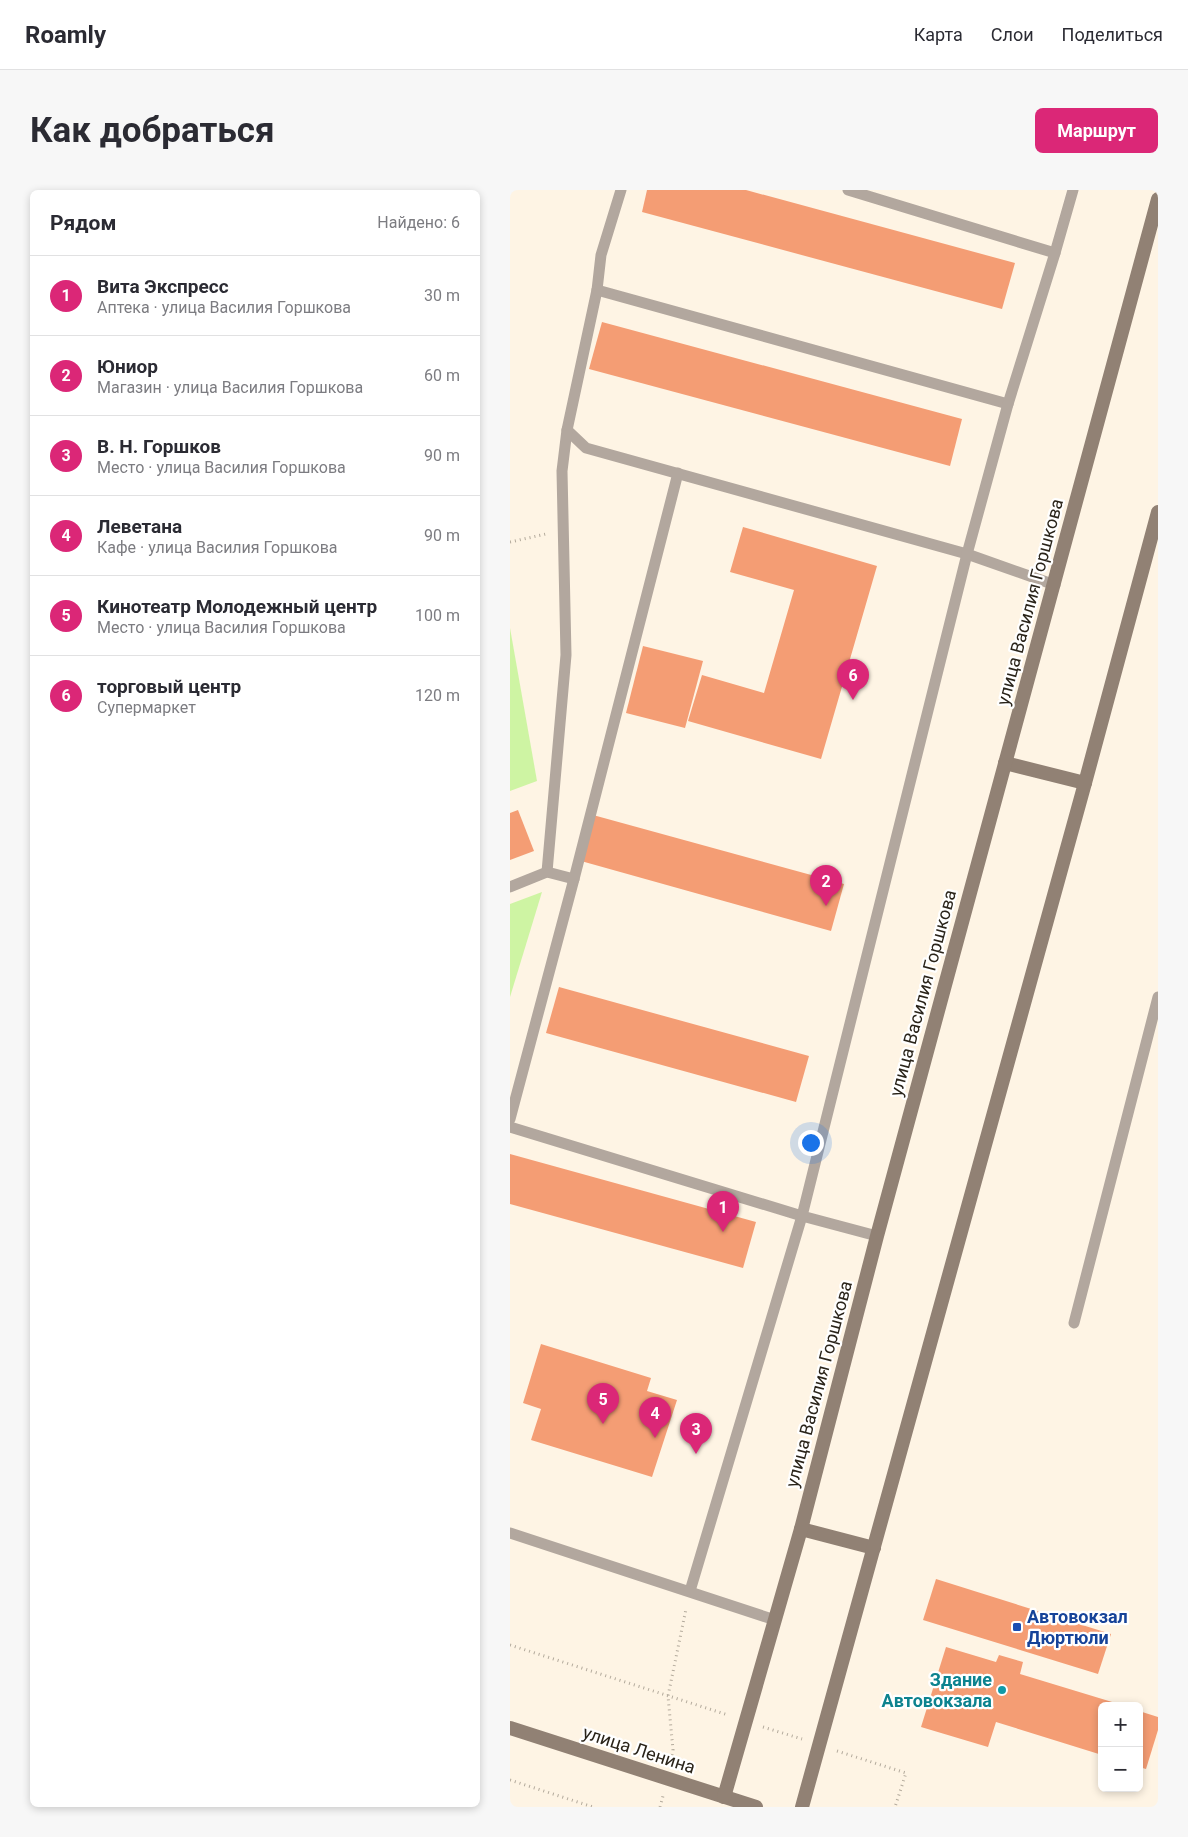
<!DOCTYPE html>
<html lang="ru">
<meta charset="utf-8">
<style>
:root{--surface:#fff;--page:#f7f7f7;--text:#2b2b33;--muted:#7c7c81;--line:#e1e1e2;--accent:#db2777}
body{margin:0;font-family:Roboto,sans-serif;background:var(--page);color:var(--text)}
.controls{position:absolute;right:15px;bottom:15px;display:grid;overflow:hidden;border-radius:8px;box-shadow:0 2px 8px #0003}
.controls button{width:45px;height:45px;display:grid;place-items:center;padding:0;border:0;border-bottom:1px solid var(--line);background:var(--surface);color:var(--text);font:25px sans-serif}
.you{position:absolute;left:300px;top:952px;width:18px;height:18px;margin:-12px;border:4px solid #fff;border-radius:50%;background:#1a73e8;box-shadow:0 0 0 8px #1a73e833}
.badge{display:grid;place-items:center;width:32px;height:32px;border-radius:50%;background:var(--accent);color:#fff;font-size:16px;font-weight:700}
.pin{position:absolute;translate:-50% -41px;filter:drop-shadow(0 1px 2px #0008)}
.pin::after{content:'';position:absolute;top:26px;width:18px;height:15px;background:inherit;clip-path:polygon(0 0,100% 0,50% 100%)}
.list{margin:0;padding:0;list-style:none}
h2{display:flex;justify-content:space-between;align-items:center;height:65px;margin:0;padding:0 20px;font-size:21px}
h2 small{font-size:16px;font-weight:400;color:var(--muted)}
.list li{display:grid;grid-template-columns:32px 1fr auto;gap:15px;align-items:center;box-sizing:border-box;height:80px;padding:0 20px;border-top:1px solid var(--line)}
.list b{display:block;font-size:19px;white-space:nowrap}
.list p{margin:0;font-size:16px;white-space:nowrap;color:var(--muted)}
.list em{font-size:16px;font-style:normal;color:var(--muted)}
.map{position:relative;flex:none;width:648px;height:1617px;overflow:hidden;border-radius:8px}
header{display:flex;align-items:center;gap:30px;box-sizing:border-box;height:70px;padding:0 25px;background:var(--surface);border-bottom:1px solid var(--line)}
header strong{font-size:24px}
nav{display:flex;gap:28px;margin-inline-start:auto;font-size:18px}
.intro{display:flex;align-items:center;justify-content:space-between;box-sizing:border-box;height:120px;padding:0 30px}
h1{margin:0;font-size:35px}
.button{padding:12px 22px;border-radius:8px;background:var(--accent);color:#fff;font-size:18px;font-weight:700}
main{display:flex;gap:30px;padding:0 30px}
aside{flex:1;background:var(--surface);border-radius:8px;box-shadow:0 2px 8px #0003}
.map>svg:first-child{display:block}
.park{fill:#cef4a3}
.building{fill:#f49d74}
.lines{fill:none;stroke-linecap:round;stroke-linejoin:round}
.path{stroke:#b3aa9c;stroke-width:3;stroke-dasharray:1 4;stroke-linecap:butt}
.service{stroke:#b2a79e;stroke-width:11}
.secondary{stroke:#918174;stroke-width:14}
.transit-dot{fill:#1a4fb4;stroke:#fff;stroke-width:2}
.culture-dot{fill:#0f9aa8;stroke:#fff;stroke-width:2}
.labels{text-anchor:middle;stroke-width:4.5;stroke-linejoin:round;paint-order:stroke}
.street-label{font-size:18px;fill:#2a241a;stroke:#fff}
.transit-label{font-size:18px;font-weight:bold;fill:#164399;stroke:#fff;text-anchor:start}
.culture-label{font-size:18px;font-weight:bold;fill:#0d838f;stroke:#fff;text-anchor:end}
</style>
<header>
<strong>Roamly</strong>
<nav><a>Карта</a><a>Слои</a><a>Поделиться</a></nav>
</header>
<div class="intro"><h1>Как добраться</h1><a class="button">Маршрут</a></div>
<main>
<aside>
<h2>Рядом<small>Найдено: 6</small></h2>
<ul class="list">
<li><span class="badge">1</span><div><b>Вита Экспресс</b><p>Аптека · улица Василия Горшкова</p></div><em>30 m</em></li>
<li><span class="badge">2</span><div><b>Юниор</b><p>Магазин · улица Василия Горшкова</p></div><em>60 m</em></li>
<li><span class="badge">3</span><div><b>В. Н. Горшков</b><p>Место · улица Василия Горшкова</p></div><em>90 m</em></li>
<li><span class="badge">4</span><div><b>Леветана</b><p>Кафе · улица Василия Горшкова</p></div><em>90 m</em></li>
<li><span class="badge">5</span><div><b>Кинотеатр Молодежный центр</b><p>Место · улица Василия Горшкова</p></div><em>100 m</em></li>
<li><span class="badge">6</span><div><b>торговый центр</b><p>Супермаркет</p></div><em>120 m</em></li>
</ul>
</aside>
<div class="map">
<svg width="648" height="1617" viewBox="0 0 648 1617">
<rect width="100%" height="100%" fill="#fef4e4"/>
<g class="park">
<polygon points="0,438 27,591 0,601"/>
<polygon points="32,702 0,807 0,714"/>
</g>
<g class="building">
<polygon points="137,0 236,0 505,73 492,119 132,22"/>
<polygon points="92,132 452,229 440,276 79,179"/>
<polygon points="233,337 367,376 311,569 178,531 192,485 254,503 284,400 220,382"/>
<polygon points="133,456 193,471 175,538 116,523"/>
<polygon points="8,620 24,661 0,670 0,623"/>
<polygon points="83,625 334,694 321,741 71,671"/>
<polygon points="49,797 299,866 286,912 36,843"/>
<polygon points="0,964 246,1032 233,1078 0,1014"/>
<polygon points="31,1154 141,1188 137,1201 167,1210 142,1287 21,1250 31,1219 13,1213"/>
<polygon points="426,1389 601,1444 588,1484 413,1430"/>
<polygon points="436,1457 486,1472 489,1465 513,1472 510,1484 612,1515 592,1516 592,1565 486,1532 478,1557 411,1537"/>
<polygon points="629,1521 648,1527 648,1540 636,1579 629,1577"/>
</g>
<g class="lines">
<g class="path">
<polyline points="0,352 36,344"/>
<polyline points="0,1455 218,1525"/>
<polyline points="253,1537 292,1549"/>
<polyline points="327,1561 396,1583 385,1617"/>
<polyline points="161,1570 163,1560 158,1506 176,1419"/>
<polyline points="0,1590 83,1617"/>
<polyline points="150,1617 153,1606"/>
</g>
<g class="service">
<polyline points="111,0 91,65 87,100 57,240 76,258 457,364 545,395"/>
<polyline points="338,0 545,63"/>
<polyline points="87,100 498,214"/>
<polyline points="37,682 56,465 52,281 57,240"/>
<polyline points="0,697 37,682 64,689"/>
<polyline points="0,929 64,689 168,283"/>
<polyline points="0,937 292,1026 180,1401"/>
<polyline points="367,1046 292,1026 457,364 498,214 545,63 563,0"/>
<polyline points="564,1133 648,807"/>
<polyline points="0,1343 265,1430"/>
</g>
<g class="secondary">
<polyline points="495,573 575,593"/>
<polyline points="291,1339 364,1358"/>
<polyline points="0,1538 246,1617"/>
<polyline points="214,1607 291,1339 367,1046 648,9"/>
<polyline points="292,1617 575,593 648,322"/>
</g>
</g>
<rect class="transit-dot" x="502" y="1432" width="10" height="10" rx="2.5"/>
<circle class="culture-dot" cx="492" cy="1500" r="5"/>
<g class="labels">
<g class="street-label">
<text transform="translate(520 412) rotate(-75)" y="6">улица Василия Горшкова</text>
<text transform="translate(413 803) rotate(-75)" y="6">улица Василия Горшкова</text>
<text transform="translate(309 1194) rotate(-75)" y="6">улица Василия Горшкова</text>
<text transform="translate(129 1560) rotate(18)" y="6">улица Ленина</text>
</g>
<g class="transit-label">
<text x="517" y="1433">Автовокзал<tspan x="517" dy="21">Дюртюли</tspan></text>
</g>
<g class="culture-label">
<text x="482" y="1496">Здание<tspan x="482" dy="21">Автовокзала</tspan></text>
</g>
</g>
</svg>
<div class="controls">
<button>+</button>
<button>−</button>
</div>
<div class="you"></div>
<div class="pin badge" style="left:213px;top:1042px">1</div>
<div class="pin badge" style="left:316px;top:716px">2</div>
<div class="pin badge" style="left:186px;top:1264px">3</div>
<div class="pin badge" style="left:145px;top:1248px">4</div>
<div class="pin badge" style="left:93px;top:1234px">5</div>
<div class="pin badge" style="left:343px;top:510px">6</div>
</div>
</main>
